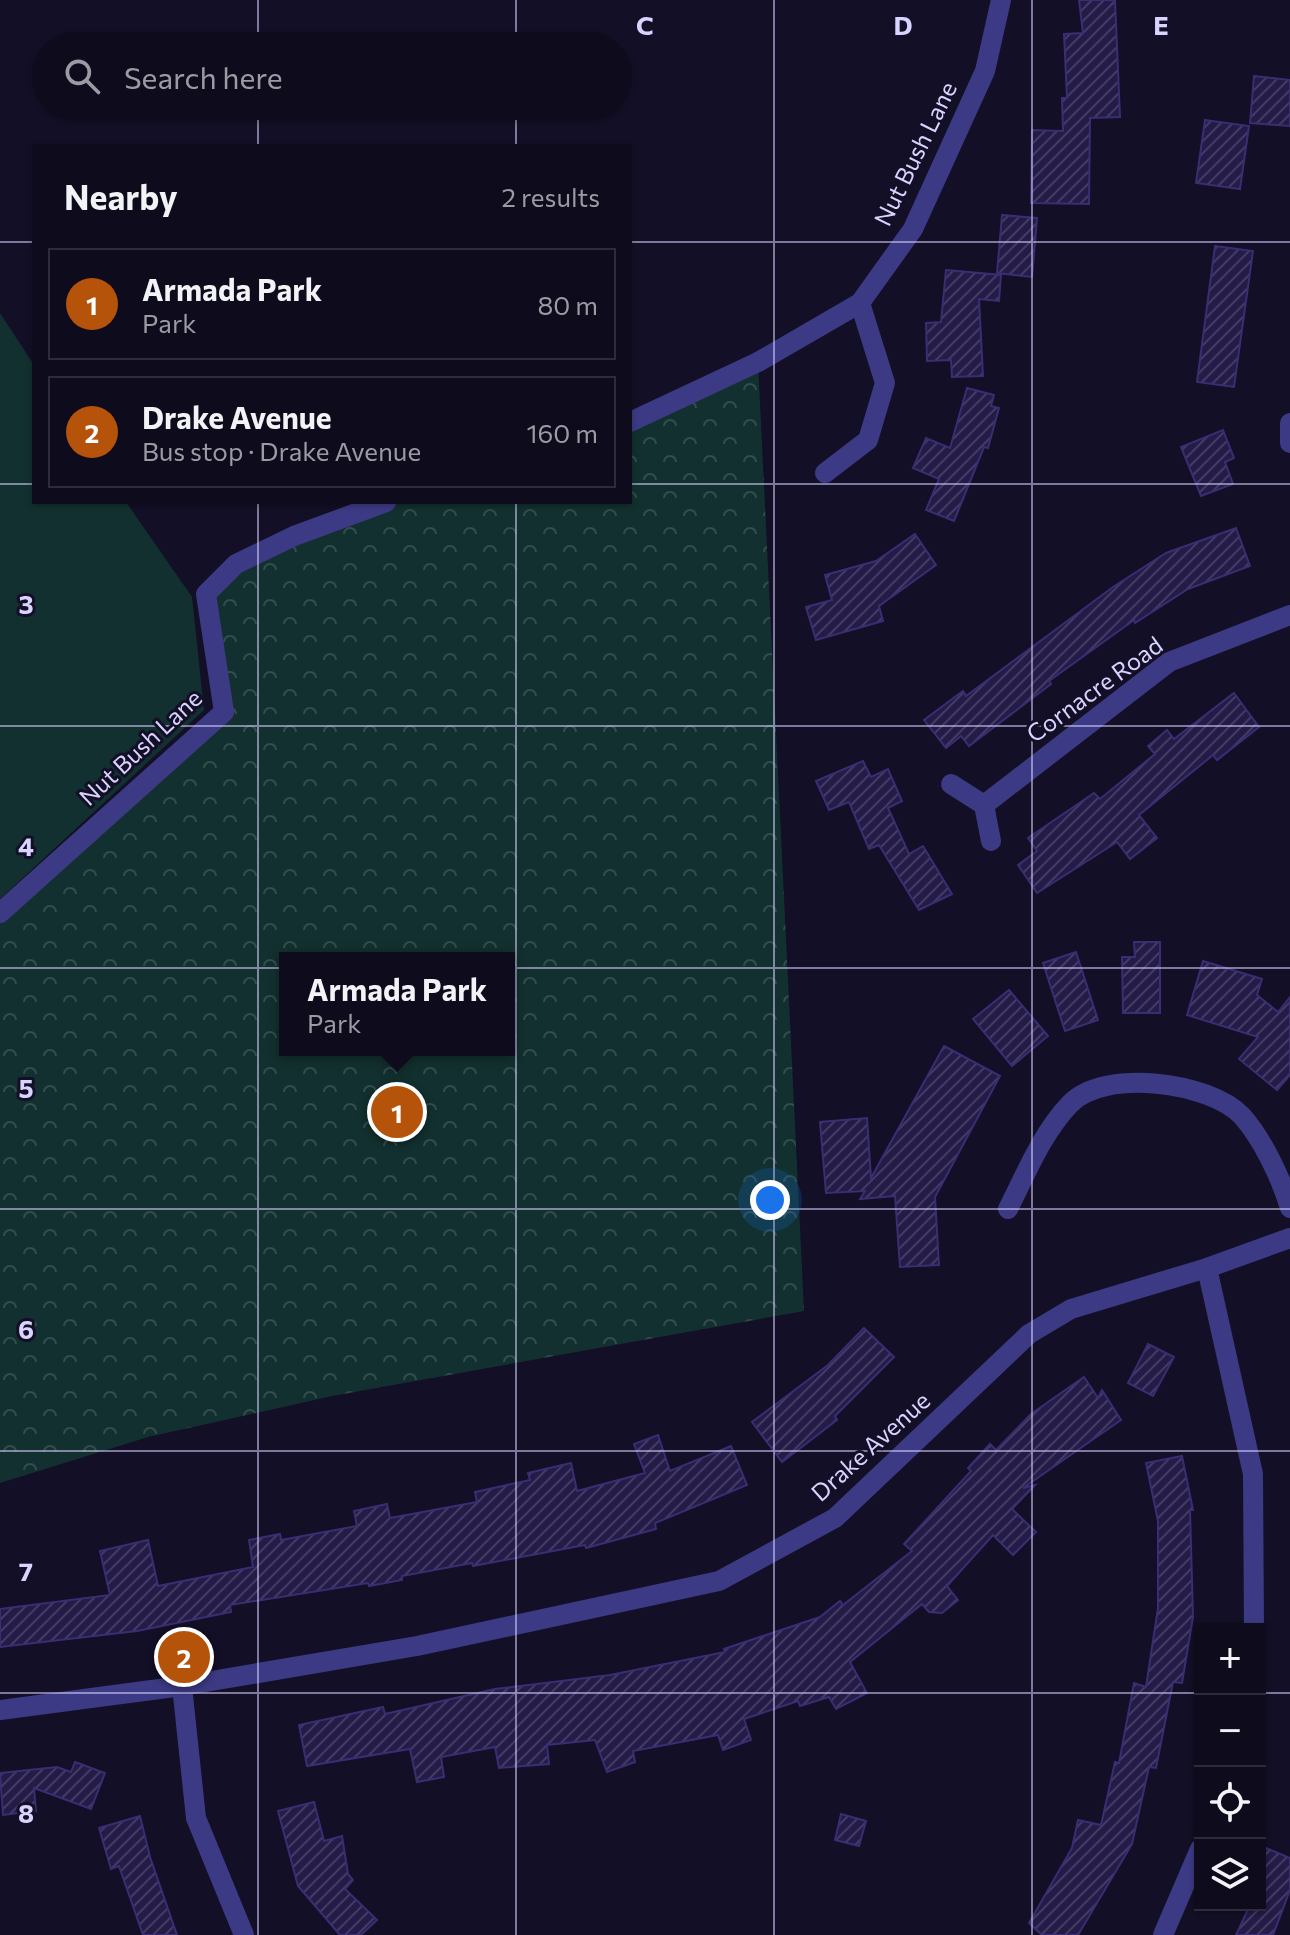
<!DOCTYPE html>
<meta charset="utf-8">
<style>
:root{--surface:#0e0b1c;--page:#171425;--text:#f1f3f6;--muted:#9b9ba3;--line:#2e2b3b;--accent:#b45309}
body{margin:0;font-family:Commissioner,sans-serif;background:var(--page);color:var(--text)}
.controls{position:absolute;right:24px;bottom:24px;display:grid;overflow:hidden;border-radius:0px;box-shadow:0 2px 6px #0004}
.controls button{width:72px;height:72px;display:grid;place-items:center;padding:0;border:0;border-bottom:2px solid var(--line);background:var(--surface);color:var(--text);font:40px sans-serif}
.you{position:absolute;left:770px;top:1200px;width:28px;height:28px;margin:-20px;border:6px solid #fff;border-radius:50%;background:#1a73e8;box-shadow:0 0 0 12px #1a73e833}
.badge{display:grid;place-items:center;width:52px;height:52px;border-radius:50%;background:var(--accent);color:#fff;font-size:26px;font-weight:700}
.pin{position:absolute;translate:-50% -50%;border:4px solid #fff;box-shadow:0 2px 8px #0006}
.popup{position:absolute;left:279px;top:952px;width:236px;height:104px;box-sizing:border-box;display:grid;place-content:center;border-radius:0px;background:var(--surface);filter:drop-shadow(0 2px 6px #0005);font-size:26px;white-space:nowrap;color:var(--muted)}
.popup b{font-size:30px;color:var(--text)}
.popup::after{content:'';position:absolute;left:50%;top:100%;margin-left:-16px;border:16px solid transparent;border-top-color:var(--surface)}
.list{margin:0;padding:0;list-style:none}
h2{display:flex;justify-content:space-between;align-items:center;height:104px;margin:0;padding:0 32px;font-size:34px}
h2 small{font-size:26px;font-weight:400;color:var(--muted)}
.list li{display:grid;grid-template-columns:52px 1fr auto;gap:24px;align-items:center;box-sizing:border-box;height:112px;margin:0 16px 16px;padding:0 16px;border:2px solid var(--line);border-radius:0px}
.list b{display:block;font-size:30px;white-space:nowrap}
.list p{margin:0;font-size:26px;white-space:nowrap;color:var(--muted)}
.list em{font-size:26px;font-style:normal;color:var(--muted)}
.icon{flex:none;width:44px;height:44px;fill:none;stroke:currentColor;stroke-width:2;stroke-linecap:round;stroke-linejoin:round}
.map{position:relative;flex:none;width:1290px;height:1935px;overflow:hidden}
.search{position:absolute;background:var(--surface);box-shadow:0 2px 6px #0004;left:32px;top:32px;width:600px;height:88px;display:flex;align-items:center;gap:20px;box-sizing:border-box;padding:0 28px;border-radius:44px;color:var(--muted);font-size:30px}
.panel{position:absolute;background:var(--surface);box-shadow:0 2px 6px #0004;left:32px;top:144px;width:600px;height:360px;border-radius:0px}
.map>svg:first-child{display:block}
.grass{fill:#12302f}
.park{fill:url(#park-crowns);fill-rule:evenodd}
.building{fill:url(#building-hatch);stroke:#3b2d73;stroke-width:2}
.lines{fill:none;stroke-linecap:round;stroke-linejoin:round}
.minor{stroke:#3d3a85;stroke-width:20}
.tertiary{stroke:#3d3a85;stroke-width:20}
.grid{fill:none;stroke:#d9d4ff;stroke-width:2;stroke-opacity:0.55}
.labels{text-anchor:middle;stroke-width:6;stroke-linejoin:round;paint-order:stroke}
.street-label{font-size:24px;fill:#d9d4ff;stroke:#130f26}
.grid-label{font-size:26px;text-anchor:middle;font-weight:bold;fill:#d9d4ff;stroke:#130f26;stroke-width:6;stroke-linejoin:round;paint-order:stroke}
</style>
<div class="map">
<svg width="1290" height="1935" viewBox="0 0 1290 1935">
<defs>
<pattern id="park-crowns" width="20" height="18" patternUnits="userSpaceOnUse" patternTransform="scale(2)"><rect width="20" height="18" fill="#12302f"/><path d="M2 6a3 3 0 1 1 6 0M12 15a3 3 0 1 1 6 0" fill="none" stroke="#344d4e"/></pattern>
<pattern id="building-hatch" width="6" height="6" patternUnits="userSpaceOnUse" patternTransform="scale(2)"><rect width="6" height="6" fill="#241b47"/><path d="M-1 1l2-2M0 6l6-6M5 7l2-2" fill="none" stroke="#433b63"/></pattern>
</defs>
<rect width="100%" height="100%" fill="#130f26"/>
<polygon class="grass" points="0,313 34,365 34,502 126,502 192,597 204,710 0,899"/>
<path class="park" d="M758 362 804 1311 332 1396 148 1437 0 1483V913L224 712 206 594 236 564 386 502H630V422ZM285 958H509V1050H285Z"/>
<g class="building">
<polygon points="1079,0 1115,0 1120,117 1090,118 1089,204 1031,203 1032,130 1063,131 1062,98 1067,98 1064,34 1083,33"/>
<polygon points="1254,76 1290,80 1290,126 1250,123"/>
<polygon points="1205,120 1249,126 1240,189 1196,183"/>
<polygon points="1002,215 1037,218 1032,277 997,273"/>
<polygon points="1215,246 1253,251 1234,387 1197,382"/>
<polygon points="946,270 1001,275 999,301 979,299 983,376 952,377 951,360 927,361 926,323 941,322"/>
<polygon points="967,388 994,395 991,406 999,408 988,448 984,447 954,521 926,510 939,479 913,468 926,438 950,448"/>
<polygon points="1223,430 1234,458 1225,462 1233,484 1201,496 1181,447"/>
<polygon points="1236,528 1250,566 1188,589 1135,623 1134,620 1049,681 1051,684 969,746 961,736 946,748 924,720 963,691 966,696 1113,587 1166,553"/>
<polygon points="915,534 936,565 879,606 883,621 816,640 806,607 832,600 825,575 876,561"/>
<polygon points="1234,693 1259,727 1217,760 1213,755 1139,815 1157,838 1130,859 1117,842 1037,893 1018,865 1037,851 1028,838 1094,793 1100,799 1155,754 1148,746 1167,730 1174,739"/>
<polygon points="863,761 871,777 888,769 902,801 888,808 909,854 923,846 952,894 919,910 879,845 869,849 849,802 829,810 816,781"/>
<polygon points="1134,942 1160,942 1160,1013 1123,1013 1122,957 1135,957"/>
<polygon points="1076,952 1098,1020 1065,1031 1043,963"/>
<polygon points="1203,961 1262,979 1257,995 1278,1012 1290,997 1290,1075 1277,1090 1239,1059 1258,1037 1187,1015"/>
<polygon points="1009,990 1048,1036 1012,1066 973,1019"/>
<polygon points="944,1046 1000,1076 935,1197 939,1265 900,1267 895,1196 860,1199 865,1191 826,1193 820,1122 867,1118 871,1178"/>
<polygon points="864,1328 894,1357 835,1416 837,1420 782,1462 752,1422 828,1365"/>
<polygon points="1148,1344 1174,1357 1153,1396 1128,1383"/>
<polygon points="1084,1377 1098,1398 1102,1390 1121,1420 1023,1488 1035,1485 1012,1509 1036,1532 1013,1555 993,1535 947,1586 958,1600 942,1613 929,1612 922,1604 850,1662 867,1693 836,1709 829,1697 800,1706 798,1701 744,1719 751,1740 723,1750 718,1735 633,1751 635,1762 607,1772 595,1740 547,1745 549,1764 499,1768 495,1747 441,1757 444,1777 417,1782 410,1749 307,1766 299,1725 383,1707 385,1714 495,1689 610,1675 725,1652 724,1649 820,1617 840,1601 843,1605 912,1551 904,1544 971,1471 968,1468 990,1444 996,1450 1031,1414"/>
<polygon points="658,1435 670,1471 731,1446 747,1485 655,1523 656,1529 586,1548 585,1545 473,1566 472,1563 402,1576 402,1580 369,1586 368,1583 230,1605 231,1612 137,1631 0,1647 0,1609 110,1595 100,1551 148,1540 158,1586 253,1567 249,1540 280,1534 281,1540 357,1526 354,1511 387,1504 390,1518 477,1502 475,1492 530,1480 528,1473 571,1463 577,1491 645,1473 634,1444"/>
<polygon points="1182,1456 1193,1510 1190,1510 1193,1617 1182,1683 1173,1682 1156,1768 1149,1767 1132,1844 1078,1935 1042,1935 1029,1923 1072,1848 1078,1820 1101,1825 1115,1762 1119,1763 1134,1683 1146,1687 1158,1608 1158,1521 1146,1463"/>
<polygon points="75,1762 105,1773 91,1809 34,1788 36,1811 3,1815 0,1773 57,1767 71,1772"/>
<polygon points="314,1802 324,1841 342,1836 348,1874 353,1880 345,1889 377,1920 361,1935 340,1935 298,1886 278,1811"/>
<polygon points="841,1814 866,1821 859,1846 835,1840"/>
<polygon points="140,1816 150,1857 177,1935 143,1935 119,1866 111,1869 99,1828"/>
<polygon points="1266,1848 1290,1858 1290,1890 1273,1935 1236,1935 1250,1905 1260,1905 1260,1865"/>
</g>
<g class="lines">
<g class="minor">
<polyline points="630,422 758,362 860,303 913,229 985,71 1001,0"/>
<polyline points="1290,423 1290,443"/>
<polyline points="825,473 868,440 885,383 860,303"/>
<polyline points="951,784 984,805"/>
<polyline points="991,841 984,805 1169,662 1290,615"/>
<polyline points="0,913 224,712 206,594 236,564 294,536 386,502"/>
<path d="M1008 1209C1026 1174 1042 1133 1070 1104 1104 1068 1210 1082 1242 1116 1262 1138 1282 1180 1290 1208"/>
<polyline points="1207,1268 1253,1474 1254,1629"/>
<polyline points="182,1686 196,1818 244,1935"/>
<polyline points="1163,1935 1200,1849"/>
</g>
<polyline class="tertiary" points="0,1710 182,1686 417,1646 719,1581 835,1518 1029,1334 1071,1309 1207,1268 1290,1238"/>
</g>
<path class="grid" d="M258 0V46M516 0V46M774 0V1935M1032 0V1935M258 106V146M516 106V146M0 242H34M630 242H1290M0 484H34M630 484H1290M258 502V1935M516 502V1935M0 726H1290M0 968H1290M0 1209H1290M0 1451H1290M0 1693H1200M1260 1693H1290"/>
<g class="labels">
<g class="street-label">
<text transform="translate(916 154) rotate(-64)" y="8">Nut Bush Lane</text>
<text transform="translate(1095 690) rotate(-36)" y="8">Cornacre Road</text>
<text transform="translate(141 748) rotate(-43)" y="8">Nut Bush Lane</text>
<text transform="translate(871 1447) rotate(-42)" y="8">Drake Avenue</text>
</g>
</g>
<g class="grid-label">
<text x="645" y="35">C</text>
<text x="903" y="35">D</text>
<text x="1161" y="35">E</text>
<text x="26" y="614">3</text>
<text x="26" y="856">4</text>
<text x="26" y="1098">5</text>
<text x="26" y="1339">6</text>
<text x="26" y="1581">7</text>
<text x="26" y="1823">8</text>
</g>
</svg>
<div class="controls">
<button>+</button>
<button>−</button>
<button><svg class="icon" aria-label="locate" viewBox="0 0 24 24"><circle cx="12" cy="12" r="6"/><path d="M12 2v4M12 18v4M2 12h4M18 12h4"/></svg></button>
<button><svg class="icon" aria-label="layers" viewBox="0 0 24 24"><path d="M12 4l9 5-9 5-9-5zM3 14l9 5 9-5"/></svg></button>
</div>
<div class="you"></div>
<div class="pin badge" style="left:397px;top:1112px">1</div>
<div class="popup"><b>Armada Park</b>Park</div>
<div class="pin badge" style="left:184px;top:1657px">2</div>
<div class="search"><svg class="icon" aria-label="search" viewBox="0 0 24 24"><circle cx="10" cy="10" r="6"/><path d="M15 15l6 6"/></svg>Search here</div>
<section class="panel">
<h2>Nearby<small>2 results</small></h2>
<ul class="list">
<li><span class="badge">1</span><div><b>Armada Park</b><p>Park</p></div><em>80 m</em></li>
<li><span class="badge">2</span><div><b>Drake Avenue</b><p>Bus stop · Drake Avenue</p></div><em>160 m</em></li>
</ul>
</section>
</div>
